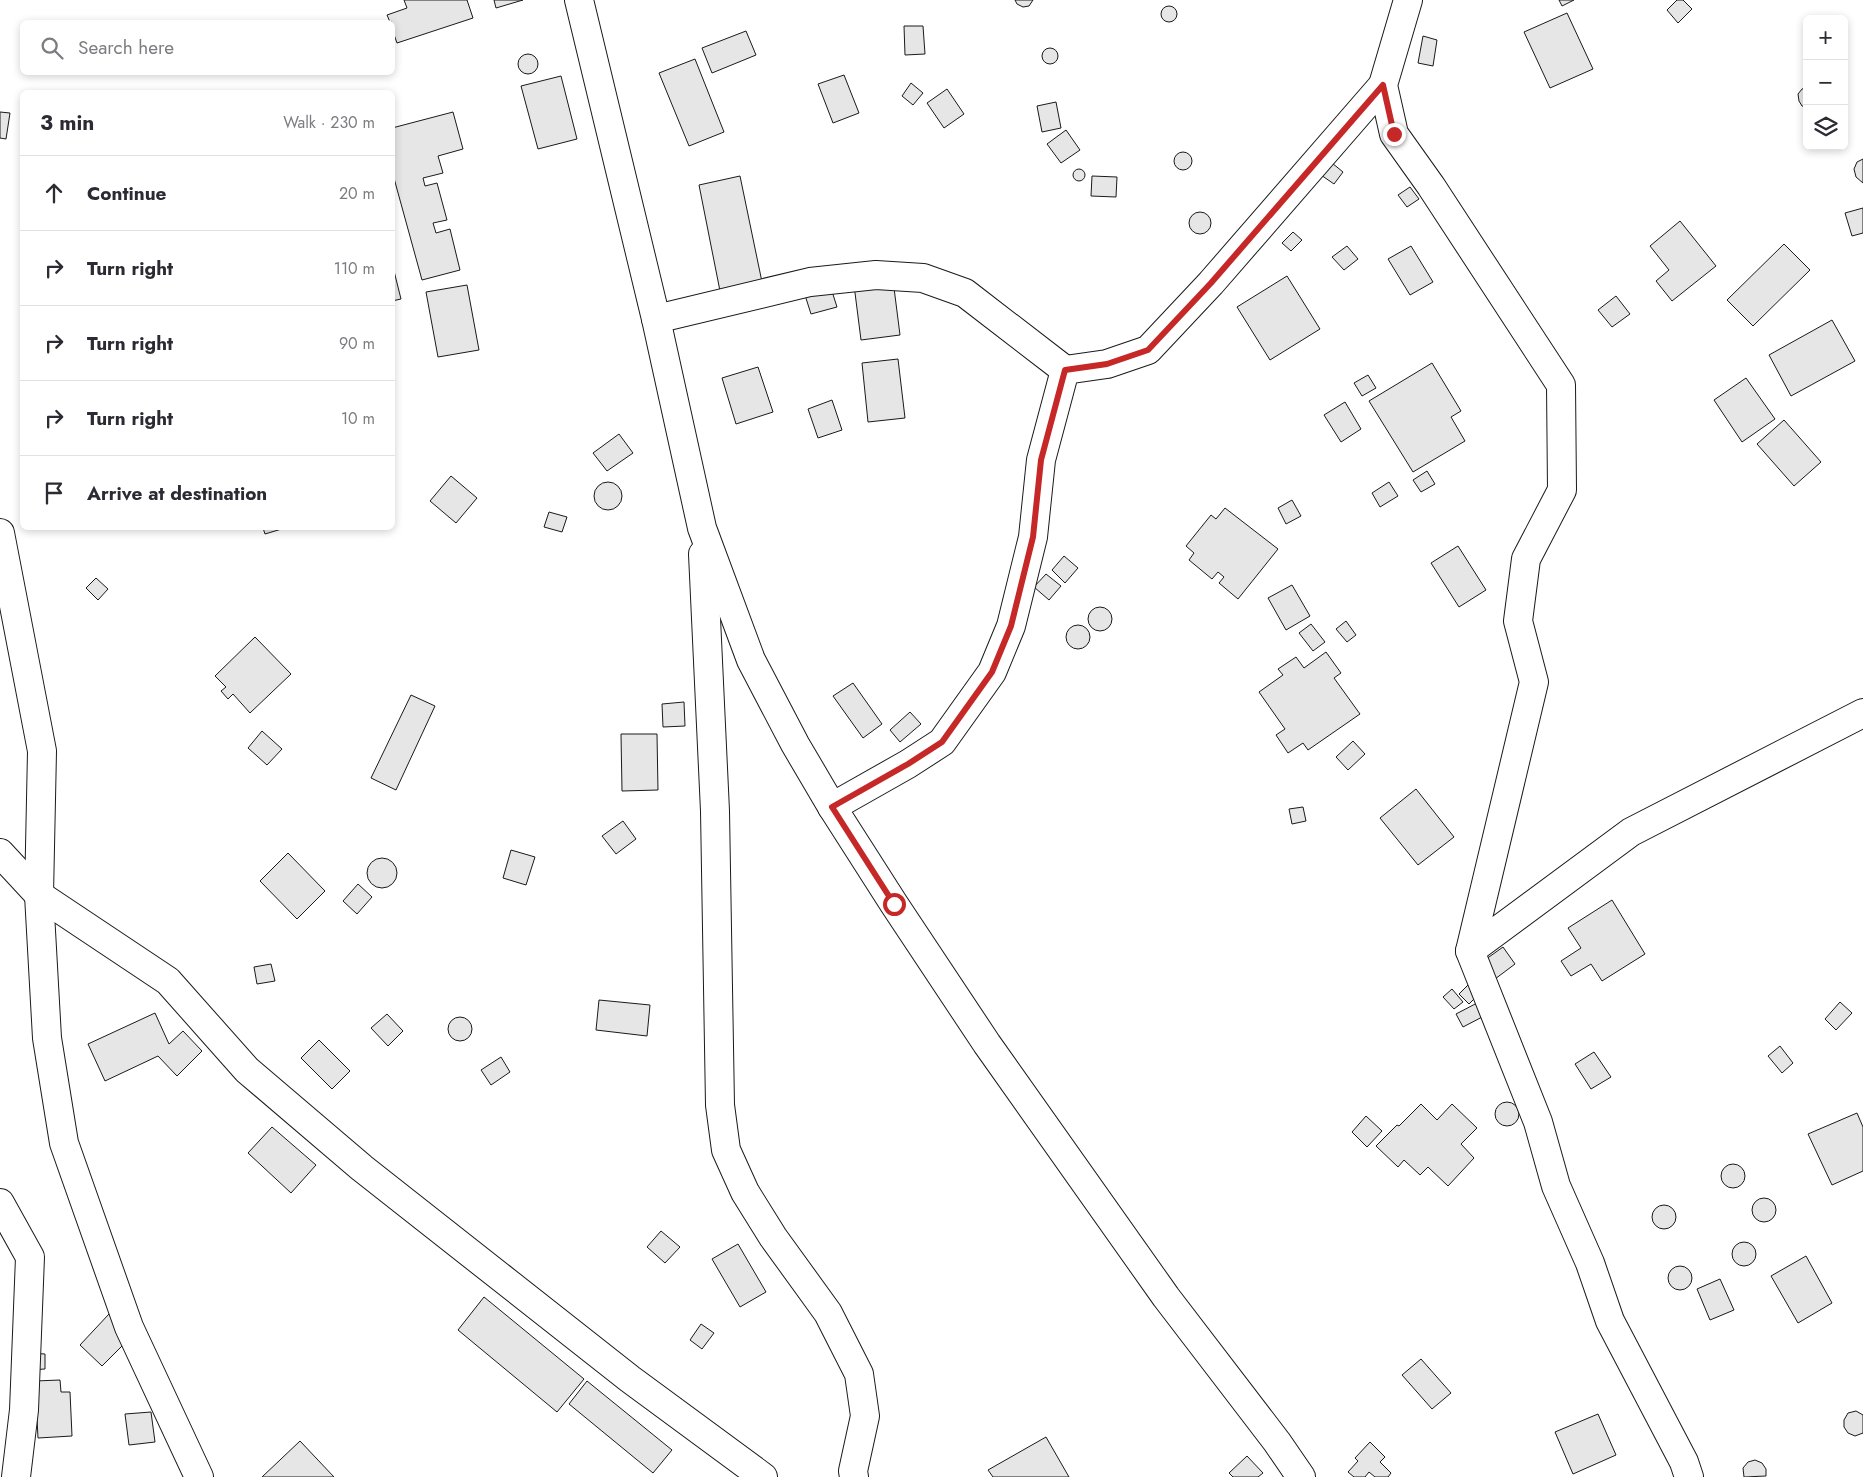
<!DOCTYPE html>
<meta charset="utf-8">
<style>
:root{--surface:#fff;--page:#f7f7f7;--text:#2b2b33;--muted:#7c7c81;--line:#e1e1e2}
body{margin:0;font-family:Jost,sans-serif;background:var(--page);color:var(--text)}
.controls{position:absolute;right:15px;top:15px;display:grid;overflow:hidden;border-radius:8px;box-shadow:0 2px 8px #0003}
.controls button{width:45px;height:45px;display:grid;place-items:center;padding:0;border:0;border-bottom:1px solid var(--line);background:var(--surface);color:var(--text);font:25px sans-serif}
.stop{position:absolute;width:15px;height:15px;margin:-11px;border:4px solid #c62828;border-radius:50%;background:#fff}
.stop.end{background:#c62828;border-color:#fff;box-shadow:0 1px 5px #0008}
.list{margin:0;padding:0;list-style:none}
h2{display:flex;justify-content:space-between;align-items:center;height:65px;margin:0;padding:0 20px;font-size:21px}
h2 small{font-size:16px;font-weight:400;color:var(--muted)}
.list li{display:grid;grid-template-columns:32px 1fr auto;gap:15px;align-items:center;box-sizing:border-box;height:75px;padding:0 20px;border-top:1px solid var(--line)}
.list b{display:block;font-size:19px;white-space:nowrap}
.list em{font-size:16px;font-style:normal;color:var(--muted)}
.icon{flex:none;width:28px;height:28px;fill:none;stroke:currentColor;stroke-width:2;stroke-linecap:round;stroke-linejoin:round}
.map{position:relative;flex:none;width:1863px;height:1477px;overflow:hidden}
.search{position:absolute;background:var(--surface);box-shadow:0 2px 8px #0003;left:20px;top:20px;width:375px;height:55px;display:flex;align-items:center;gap:12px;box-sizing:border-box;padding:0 18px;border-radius:8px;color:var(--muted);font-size:19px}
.panel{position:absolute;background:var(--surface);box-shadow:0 2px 8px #0003;left:20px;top:90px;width:375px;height:440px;border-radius:8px}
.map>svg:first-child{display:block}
.building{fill:#e6e6e6;stroke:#1a1a1a}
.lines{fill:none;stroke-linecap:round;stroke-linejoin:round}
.street-casing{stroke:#1a1a1a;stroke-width:30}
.street{stroke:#fff;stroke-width:28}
.route{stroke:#c62828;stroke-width:6}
</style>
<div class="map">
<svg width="1863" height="1477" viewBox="0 0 1863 1477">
<rect width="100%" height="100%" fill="#fff"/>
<g class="building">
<polygon points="404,0 467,0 473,18 397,43 392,29 392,22 390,22 387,15 407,8"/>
<polygon points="494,0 523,0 496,8"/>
<polygon points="1015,0 1033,0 1029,6 1023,7 1017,4"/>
<polygon points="1559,0 1574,0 1562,6"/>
<polygon points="1677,0 1683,0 1692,9 1678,23 1667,10"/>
<circle cx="1169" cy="14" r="8"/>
<polygon points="1567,13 1593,69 1550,88 1524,32"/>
<polygon points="904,26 923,26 925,54 905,55"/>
<polygon points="746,31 756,55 712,73 702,48"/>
<polygon points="1423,36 1437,40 1433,66 1418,63"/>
<circle cx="1050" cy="56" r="8"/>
<circle cx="528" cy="64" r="10"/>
<polygon points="695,59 724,132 689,146 659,73"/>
<polygon points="844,75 859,113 833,123 818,84"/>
<polygon points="561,76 577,139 538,149 521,86"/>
<polygon points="911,83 923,93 913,105 902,96"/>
<polygon points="1807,87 1807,107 1802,106 1799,101 1798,94 1802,89"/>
<polygon points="947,89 964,114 944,128 927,103"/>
<polygon points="1056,102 1061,128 1042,132 1037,106"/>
<polygon points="0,112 10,113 6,139 0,138"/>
<polygon points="453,112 463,149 438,156 443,173 423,178 425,186 437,183 447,220 433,223 436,233 450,229 460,270 422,280 392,171 392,128"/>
<polygon points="1066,130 1080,150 1061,163 1047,144"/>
<circle cx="1183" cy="161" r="9"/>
<polygon points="1863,159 1863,183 1856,177 1854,169 1857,162"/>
<polygon points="1332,163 1343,172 1334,184 1321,175"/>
<circle cx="1079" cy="175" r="6"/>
<polygon points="740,176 762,282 720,291 699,185"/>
<polygon points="1092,176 1117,177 1116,197 1091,196"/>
<polygon points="1410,187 1419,199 1407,207 1398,195"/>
<polygon points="1863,208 1863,233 1852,236 1845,213"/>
<circle cx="1200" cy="223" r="11"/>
<polygon points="1680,221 1716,266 1672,301 1656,281 1669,270 1650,246"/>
<polygon points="1293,232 1302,240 1291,251 1282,243"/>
<polygon points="1784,244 1810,270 1753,326 1727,300"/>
<polygon points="1347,246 1358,259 1344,270 1332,257"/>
<polygon points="1411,246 1433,282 1410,295 1388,259"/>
<polygon points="392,263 401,299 392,301"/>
<polygon points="1287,276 1320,329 1270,360 1237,307"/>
<polygon points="893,280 900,335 861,340 854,285"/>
<polygon points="467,285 479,350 438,357 426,292"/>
<polygon points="830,285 837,307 811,314 804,292"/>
<polygon points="1616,296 1630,314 1612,327 1598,310"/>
<polygon points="1832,320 1855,361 1791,396 1769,355"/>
<polygon points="898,359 905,418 868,422 862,363"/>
<polygon points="1432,363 1461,411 1451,417 1465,441 1413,472 1369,401"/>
<polygon points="758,367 773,412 736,424 722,378"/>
<polygon points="1368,375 1376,388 1362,396 1354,383"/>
<polygon points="1746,378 1775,419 1742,442 1714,400"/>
<polygon points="832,400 842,430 818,438 808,409"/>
<polygon points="1345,402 1361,429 1341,442 1324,415"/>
<polygon points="1784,420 1821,462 1794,486 1757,444"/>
<polygon points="619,434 633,453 607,471 593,453"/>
<polygon points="1427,471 1435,484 1421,492 1413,480"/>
<polygon points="451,476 477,498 456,523 430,501"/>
<polygon points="1389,482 1398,496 1380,507 1372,493"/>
<circle cx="608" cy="496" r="14"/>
<polygon points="1292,500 1301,516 1286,524 1278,508"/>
<polygon points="1225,508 1278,549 1238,599 1219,583 1224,577 1218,572 1212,579 1189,560 1194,553 1186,546 1211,515 1216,519"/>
<polygon points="549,512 567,517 562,532 544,527"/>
<polygon points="263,528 285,528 265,534"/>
<polygon points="1458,546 1486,590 1459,607 1431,563"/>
<polygon points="1064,556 1078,568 1065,583 1052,570"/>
<polygon points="1046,574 1061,586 1049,600 1034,587"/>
<polygon points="96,578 108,589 98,600 86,588"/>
<polygon points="1292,585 1310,616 1286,630 1268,598"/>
<circle cx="1100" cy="619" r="12"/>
<polygon points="1346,621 1356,635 1347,642 1336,629"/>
<polygon points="1311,624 1325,642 1313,651 1299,633"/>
<circle cx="1078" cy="637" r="12"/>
<polygon points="255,637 291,674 250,713 233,694 228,699 221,691 226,687 215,676"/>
<polygon points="1326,652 1341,673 1334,678 1360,714 1308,750 1303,743 1288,753 1276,735 1285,729 1259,692 1283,675 1278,669 1296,657 1304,668"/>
<polygon points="853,683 882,724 863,738 833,696"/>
<polygon points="411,695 435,706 396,790 371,778"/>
<polygon points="684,702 685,726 663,727 662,704"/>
<polygon points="910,712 921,724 900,742 890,730"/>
<polygon points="262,731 282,749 267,765 248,748"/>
<polygon points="621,734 657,734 658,790 622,791"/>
<polygon points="1353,741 1365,754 1348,770 1336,757"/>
<polygon points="1416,789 1454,837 1418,865 1380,818"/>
<polygon points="1303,807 1306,821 1292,824 1289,809"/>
<polygon points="623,821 636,839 616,854 602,836"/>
<polygon points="511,850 535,857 526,885 503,878"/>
<polygon points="288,853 325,891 297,919 260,881"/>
<circle cx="382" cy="873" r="15"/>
<polygon points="358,884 372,897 357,914 343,901"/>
<polygon points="1612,900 1645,954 1602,981 1591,964 1571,976 1561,961 1581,948 1568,928"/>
<polygon points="1503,947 1515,964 1495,979 1482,962"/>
<polygon points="271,964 275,981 257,984 254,967"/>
<polygon points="1469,984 1479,994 1469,1004 1459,994"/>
<polygon points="1452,989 1463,1002 1454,1009 1443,997"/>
<polygon points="599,1000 650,1005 647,1036 596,1030"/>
<polygon points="1479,1002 1486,1015 1463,1027 1456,1014"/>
<polygon points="1840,1002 1852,1013 1836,1030 1825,1019"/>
<polygon points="155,1013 169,1044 183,1031 202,1051 177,1076 158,1056 105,1081 88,1044"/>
<polygon points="387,1014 403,1031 388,1046 371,1028"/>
<circle cx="460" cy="1029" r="12"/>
<polygon points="319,1040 350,1071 332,1089 301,1058"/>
<polygon points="1780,1046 1793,1063 1782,1073 1768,1056"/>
<polygon points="1594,1052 1611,1077 1591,1089 1575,1064"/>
<polygon points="501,1057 510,1072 491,1085 481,1070"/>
<circle cx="1507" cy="1114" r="12"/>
<polygon points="1421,1104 1437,1120 1452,1104 1477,1128 1461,1144 1474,1158 1448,1186 1428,1167 1420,1175 1404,1160 1398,1167 1376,1146 1397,1125 1399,1126"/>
<polygon points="1857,1113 1863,1127 1863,1171 1832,1185 1808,1134"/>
<polygon points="1366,1116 1382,1131 1367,1147 1352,1132"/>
<polygon points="272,1127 316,1165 291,1193 248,1153"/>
<circle cx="1733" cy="1176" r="12"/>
<circle cx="1764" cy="1210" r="12"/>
<circle cx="1664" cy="1217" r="12"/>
<polygon points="661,1231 680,1247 665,1263 647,1247"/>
<circle cx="1744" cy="1254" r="12"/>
<polygon points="738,1244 766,1292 740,1307 712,1259"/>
<polygon points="1806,1256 1832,1303 1798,1323 1771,1276"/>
<circle cx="1680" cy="1278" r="12"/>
<polygon points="1720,1279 1734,1310 1710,1320 1697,1289"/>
<polygon points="484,1297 584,1379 557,1412 458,1330"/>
<polygon points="109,1314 132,1336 102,1366 80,1345"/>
<polygon points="701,1324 714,1333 702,1349 690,1340"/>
<polygon points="28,1353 45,1354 45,1369 28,1370"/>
<polygon points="1421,1359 1451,1393 1432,1409 1402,1375"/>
<polygon points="60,1380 61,1392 70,1392 72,1436 38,1438 35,1381"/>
<polygon points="587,1381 672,1450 653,1473 569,1404"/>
<polygon points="1856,1411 1863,1415 1863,1433 1855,1436 1848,1433 1844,1427 1844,1420 1848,1413"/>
<polygon points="151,1412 155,1442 129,1445 125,1414"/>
<polygon points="1598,1414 1616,1455 1573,1474 1555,1432"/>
<polygon points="1046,1437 1069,1477 993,1477 988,1470"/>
<polygon points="300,1441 334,1477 262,1477"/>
<polygon points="1370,1442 1385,1457 1380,1462 1391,1473 1388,1477 1375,1477 1369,1472 1365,1477 1354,1477 1348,1472 1358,1461 1355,1458"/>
<polygon points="1247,1456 1263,1473 1258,1477 1233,1477 1229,1473"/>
<polygon points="1755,1460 1762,1463 1766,1469 1766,1476 1744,1477 1743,1468 1748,1462"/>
</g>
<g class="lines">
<g class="street-casing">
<g id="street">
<polyline points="579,0 656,319 702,528 751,660 795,744 832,807 894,904 987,1044 1166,1297 1277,1442 1301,1477"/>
<polyline points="1408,0 1383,85 1394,134 1431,186 1561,385 1562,490 1526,559 1518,621 1534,682 1470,951 1538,1122 1556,1186 1590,1263 1610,1321 1684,1462 1689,1477"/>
<polyline points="656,319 810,282 876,275 923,278 965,293 1065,370"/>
<polyline points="0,533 42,751 39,895 47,1038 64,1143 129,1327 199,1477"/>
<polyline points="703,554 715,811 720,1105 726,1150 745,1192 773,1237 828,1313 859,1374 865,1416 853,1471 854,1477"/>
<polyline points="832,807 908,764 942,742 992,672 1011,626 1033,537 1041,460 1065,370 1107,364 1148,350 1211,283 1383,85"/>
<polyline points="0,853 39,895 168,981 247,1070 362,1168 630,1379 763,1477"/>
<polyline points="1470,951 1631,832 1863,713"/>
<polyline points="0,1203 30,1257 24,1410 16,1477"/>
</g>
</g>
<use href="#street" class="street"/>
</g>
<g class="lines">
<polyline class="route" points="894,904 832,807 908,764 942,742 992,672 1011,626 1033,537 1041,460 1065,370 1107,364 1148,350 1211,283 1383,85 1394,134"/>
</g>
</svg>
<div class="controls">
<button>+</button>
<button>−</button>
<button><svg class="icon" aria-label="layers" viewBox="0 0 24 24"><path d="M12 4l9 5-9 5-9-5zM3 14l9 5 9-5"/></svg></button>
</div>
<div class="stop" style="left:894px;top:904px"></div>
<div class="stop end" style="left:1394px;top:134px"></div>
<div class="search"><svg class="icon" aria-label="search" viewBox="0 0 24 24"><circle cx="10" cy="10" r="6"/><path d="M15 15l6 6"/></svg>Search here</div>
<section class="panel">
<h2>3 min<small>Walk · 230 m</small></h2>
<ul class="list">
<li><svg class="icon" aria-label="ahead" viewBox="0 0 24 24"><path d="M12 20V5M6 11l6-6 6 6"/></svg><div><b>Continue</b></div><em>20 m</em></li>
<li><svg class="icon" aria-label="right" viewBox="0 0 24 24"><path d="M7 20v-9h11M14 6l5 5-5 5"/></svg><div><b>Turn right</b></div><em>110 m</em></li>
<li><svg class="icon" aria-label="right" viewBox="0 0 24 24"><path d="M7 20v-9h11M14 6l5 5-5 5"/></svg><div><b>Turn right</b></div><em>90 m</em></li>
<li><svg class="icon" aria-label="right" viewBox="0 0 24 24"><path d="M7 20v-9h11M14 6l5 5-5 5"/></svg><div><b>Turn right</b></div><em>10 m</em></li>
<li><svg class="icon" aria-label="arrive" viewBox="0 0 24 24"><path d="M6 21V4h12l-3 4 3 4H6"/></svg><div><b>Arrive at destination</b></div></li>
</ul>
</section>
</div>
